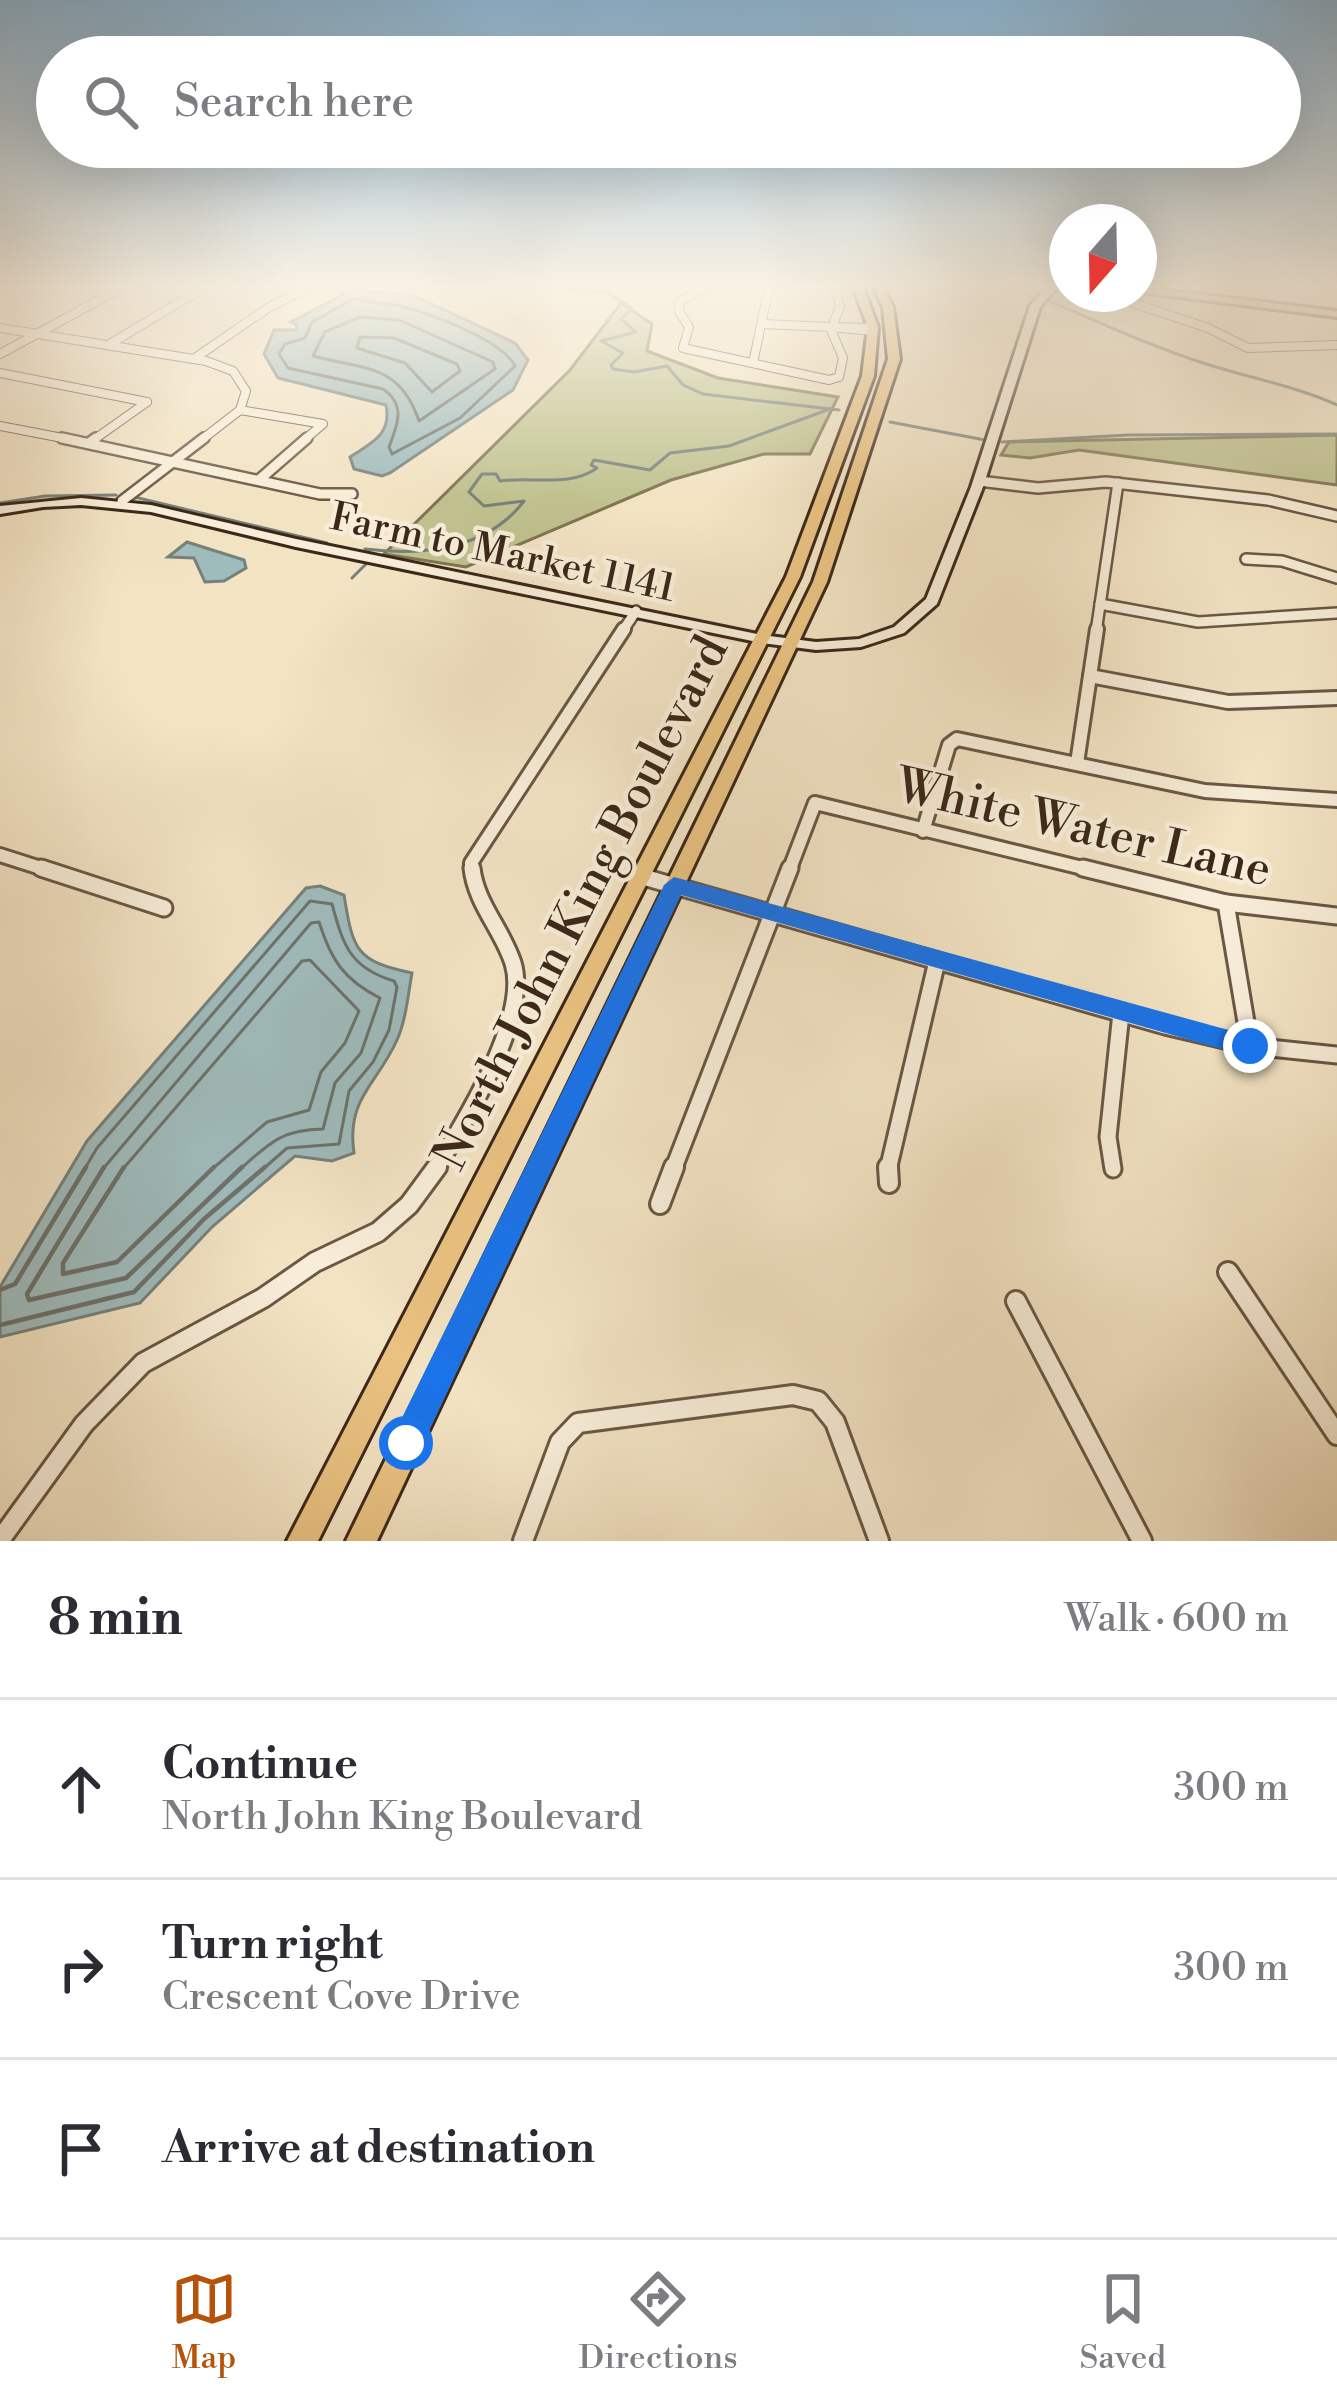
<!DOCTYPE html>
<meta charset="utf-8">
<style>
:root{--surface:#fff;--page:#f7f7f7;--text:#2b2b33;--muted:#7c7c81;--line:#e1e1e2;--accent:#b45309}
body{margin:0;font-family:"Libre Bodoni",serif;background:var(--page);color:var(--text)}
.compass{position:absolute;left:1049px;top:204px;width:108px;height:108px;border-radius:50%;background:var(--surface);box-shadow:0 12px 48px #0002;rotate:200deg}
.stop{position:absolute;width:36px;height:36px;margin:-27px;border:9px solid #1a73e8;border-radius:50%;background:#fff}
.stop.end{background:#1a73e8;border-color:#fff;box-shadow:0 3px 12px #0008}
.list{margin:0;padding:0;list-style:none}
h2{display:flex;justify-content:space-between;align-items:center;height:156px;margin:0;padding:0 48px;font-size:51px}
h2 small{font-size:39px;font-weight:400;color:var(--muted)}
.list li{display:grid;grid-template-columns:78px 1fr auto;gap:36px;align-items:center;box-sizing:border-box;height:180px;padding:0 48px;border-top:3px solid var(--line)}
.list b{display:block;font-size:45px;white-space:nowrap}
.list p{margin:0;font-size:39px;white-space:nowrap;color:var(--muted)}
.list em{font-size:39px;font-style:normal;color:var(--muted)}
.icon{flex:none;width:66px;height:66px;fill:none;stroke:currentColor;stroke-width:2;stroke-linecap:round;stroke-linejoin:round}
.map{position:relative;flex:none;width:1337px;height:1541px;overflow:hidden}
.search{position:absolute;background:var(--surface);box-shadow:0 12px 48px #0002;left:36px;right:36px;top:36px;height:132px;display:flex;align-items:center;gap:30px;box-sizing:border-box;padding:0 42px;border-radius:66px;color:var(--muted);font-size:45px}
.sheet{height:696px;background:var(--surface)}
nav{display:flex;justify-content:space-around;align-items:center;box-sizing:border-box;height:168px;border-top:3px solid var(--line);background:var(--surface);font-size:33px;color:var(--muted)}
nav a{display:grid;justify-items:center;gap:6px}
nav .on{color:var(--accent)}
.map>svg:first-child{display:block}
.green{fill:#c0c28f;stroke:#7e7554;stroke-width:3}
.water{fill:#9fbcbd;stroke:#77817b;stroke-width:3}
.lines{fill:none;stroke-linecap:round;stroke-linejoin:round}
.shore-far1{stroke:#6e726b;stroke-width:3}
.shore{stroke:#6e726b;stroke-width:4.5}
.stream{stroke:#77817b;stroke-width:3}
.street-far4-casing{stroke:#6a5744;stroke-width:10}
.street-far3-casing{stroke:#6a5744;stroke-width:14}
.street-far2-casing{stroke:#6a5744;stroke-width:18}
.street-far1-casing{stroke:#6a5744;stroke-width:21}
.street-casing{stroke:#6a5744;stroke-width:24}
.secondary-casing{stroke:#3c2819;stroke-width:6}
.primary-casing{stroke:#3c2819;stroke-width:6}
.street-far4{stroke:#f7edd8;stroke-width:8}
.street-far3{stroke:#f7edd8;stroke-width:9}
.street-far2{stroke:#f7edd8;stroke-width:12}
.street-far1{stroke:#f7edd8;stroke-width:15}
.street{stroke:#f7edd8;stroke-width:18}
.secondary{fill:#f7edd8;fill-rule:evenodd}
.primary{fill:#e9c282;fill-rule:evenodd}
.route{fill:#1a73e8}
.labels{text-anchor:middle;stroke-width:9;stroke-linejoin:round;paint-order:stroke}
.far-street-label{font-size:39px;fill:#3c2819;stroke:#f7edd8}
.street-label{font-size:48px;fill:#3c2819;stroke:#f7edd8}
</style>
<div class="map">
<svg width="1337" height="1541" viewBox="0 0 1337 1541">
<rect width="100%" height="100%" fill="#f2e3c3"/>
<filter id="stains"><feTurbulence type="fractalNoise" baseFrequency=".00167" numOctaves="4"/><feColorMatrix values="0 0 0 0 .2 0 0 0 0 .09 0 0 0 0 .02 0 0 0 .5 -.17"/></filter>
<radialGradient id="worn" r=".72"><stop offset=".6" stop-color="#630" stop-opacity="0"/><stop offset="1" stop-color="#630" stop-opacity=".3"/></radialGradient>
<g class="green">
<polygon points="621,303 652,324 647,351 718,378 838,397 810,454 764,454 671,480 466,567 384,554 570,370"/>
<polygon points="1337,435 1337,485 1079,450 1030,458 1001,455 1009,442"/>
</g>
<g class="water">
<path d="M352 290 405 294 423 300 515 343 528 360 513 390 390 473 382 476 354 469 350 457C371 443 392 435 386 405L278 378 264 354 274 330H296L297 325 291 322Z"/>
<polygon points="187,542 244,560 246,568 224,581 205,582 194,558 168,557"/>
<path d="M320 886 344 895C353 951 356 961 412 973 408 995 406 1020 397 1040 377 1085 346 1098 354 1153L332 1161 295 1156 212 1227 140 1303 0 1337V1287L87 1141 306 888Z"/>
</g>
<g class="lines">
<g class="shore-far1">
<path d="M355 298C371 305 387 302 404 307 432 314 503 341 515 366L460 418 392 454 389 447C398 424 406 405 383 389L288 368 279 354 285 344 305 338 312 322Z"/>
<path d="M360 317 399 320 493 362 495 369 419 421C400 364 366 370 313 356L325 332Z"/>
<polygon points="360,337 394,338 457,364 460,371 432,392 405,363 357,348"/>
<path d="M84 1170 97 1148 310 901 332 904C343 945 350 968 394 981L397 987 389 1030 373 1062 349 1091 339 1144 287 1148 262 1170"/>
<path d="M102 1170 311 923 319 922C331 960 344 980 380 998L361 1053 335 1083 323 1129C280 1130 270 1143 239 1170"/>
<polyline points="122,1170 302,961 310,960 359,1011 345,1043 321,1072 309,1110 267,1122 211,1170"/>
</g>
<g class="shore">
<polyline points="104,1167 27,1294 29,1300 126,1278 242,1167"/>
<polyline points="124,1167 63,1263 63,1274 117,1262 214,1167"/>
<polyline points="0,1290 15,1284 86,1167"/>
<polyline points="0,1325 134,1292 204,1219 265,1167"/>
</g>
<g class="stream">
<polyline points="542,287 606,292 632,308 621,319 636,332 601,341 623,353 611,365 613,369 634,372 667,366 683,385 703,394 839,410"/>
<polyline points="1018,287 1018,292 1032,296"/>
<path d="M1047 300C1099 322 1150 346 1203 363 1246 377 1299 387 1337 405"/>
<polyline points="890,422 985,440"/>
<polyline points="1002,442 1128,435 1337,434"/>
<polyline points="134,497 327,543"/>
<polyline points="0,503 45,496 116,495"/>
<path d="M365 549C422 556 487 550 524 501L484 506 469 492 482 474H496L500 481C533 476 569 488 597 468L591 465 594 460 650 470 670 453 729 446 830 409"/>
<polyline points="352,578 366,564"/>
</g>
<g class="street-far4-casing">
<g id="street-far4">
<polyline points="707,287 680,301 679,311 689,327 683,348 829,380 839,377 843,358 831,330 840,306 835,287"/>
<polyline points="1135,294 1133,303 1208,328 1248,348 1337,345"/>
<polyline points="761,324 831,327"/>
<polyline points="0,328 206,361 233,371 246,391 240,410 200,441"/>
<polyline points="873,328 831,327 873,331"/>
<polyline points="110,344 203,288"/>
<polyline points="0,354 123,287"/>
<polyline points="195,358 268,308 309,287"/>
<polyline points="753,363 769,287"/>
<polyline points="0,373 147,402"/>
<polyline points="240,410 323,424 303,441"/>
<polyline points="0,426 78,441"/>
<polyline points="92,441 147,402"/>
</g>
</g>
<g class="street-far3-casing">
<g id="street-far3">
<polyline points="62,438 320,494 352,494"/>
<polyline points="89,443 96,438"/>
<polyline points="260,479 307,438"/>
<polyline points="979,481 1038,488 1106,482 1268,500 1337,516"/>
<polyline points="122,501 204,438"/>
<polyline points="1246,559 1282,561 1337,578"/>
<polyline points="1100,604 1198,622 1337,613"/>
<polyline points="622,632 636,611"/>
<polyline points="1096,632 1118,483"/>
</g>
</g>
<g class="street-far2-casing">
<g id="street-far2">
<polyline points="1090,676 1228,702 1337,698"/>
<polyline points="1077,763 1097,629"/>
<polyline points="923,831 949,745 957,739 1205,791 1337,800"/>
<polyline points="0,855 50,871"/>
<polyline points="472,871 471,863 624,629"/>
<polyline points="789,871 815,803 1095,871"/>
</g>
</g>
<g class="street-far1-casing">
<g id="street-far1">
<polyline points="41,868 164,908"/>
<polyline points="1083,868 1226,903 1337,916"/>
<polyline points="640,876 1165,1026 1250,1046 1337,1055"/>
<polyline points="1226,903 1250,1046"/>
<polyline points="1113,1169 1108,1137 1121,1013"/>
<path d="M435 1170C464 1123 530 1017 513 963 502 929 476 904 472 868"/>
<polyline points="673,1170 790,868"/>
<polyline points="888,1170 937,961"/>
</g>
</g>
<g class="street-casing">
<g id="street">
<polyline points="888,1167 889,1183"/>
<polyline points="660,1204 674,1167"/>
<polyline points="1228,1272 1337,1435"/>
<polyline points="1016,1301 1142,1541"/>
<polyline points="0,1540 84,1424 143,1363 263,1298 315,1262 378,1232 409,1205 437,1167"/>
<polyline points="523,1541 560,1442 578,1423 793,1395 818,1401 835,1422 879,1541"/>
</g>
</g>
<g class="secondary-casing">
<polygon id="secondary" points="1047,287 1057,287 1040,307 983,487 937,604 904,633 861,647 816,650 762,643 296,547 151,512 81,505 43,507 0,514 0,506 81,498 151,505 296,539 762,635 816,642 859,639 894,627 926,599 971,487 1030,306"/>
</g>
<g class="primary-casing">
<g id="primary">
<polygon points="853,287 863,287 878,327 874,376 800,577 318,1541 287,1541 786,577 862,376 868,327"/>
<polygon points="873,287 883,287 893,307 900,359 827,582 377,1541 346,1541 813,582 888,359 883,307"/>
<polygon points="1139,287 1337,311 1337,317 1139,292"/>
</g>
</g>
<use href="#street-far4" class="street-far4"/>
<use href="#street-far3" class="street-far3"/>
<use href="#street-far2" class="street-far2"/>
<use href="#street-far1" class="street-far1"/>
<use href="#street" class="street"/>
<use href="#secondary" class="secondary"/>
<use href="#primary" class="primary"/>
</g>
<linearGradient id="sky" x2="0" y2="1"><stop stop-color="#8bb7d7"/><stop offset="0.57" stop-color="#f9f2e4"/><stop offset="1" stop-color="#f9f2e4" stop-opacity="0"/></linearGradient>
<rect width="1337" height="502" fill="url(#sky)"/>
<polygon class="route" points="674,877 1250,1036 1263,1046 1250,1057 681,895 418,1454 406,1458 395,1454 391,1443 395,1432 664,885"/>
<g class="labels">
<g class="far-street-label">
<text transform="translate(503 551) rotate(12)" y="14">Farm to Market 1141</text>
</g>
<g class="street-label">
<text transform="translate(1084 826) rotate(13)" y="17">White Water Lane</text>
<text transform="translate(579 902) rotate(-63)" y="17">North John King Boulevard</text>
</g>
</g>
<rect width="100%" height="100%" filter="url(#stains)"/>
<rect width="100%" height="100%" fill="url(#worn)"/>
</svg>
<svg class="compass" viewBox="-18 -18 36 36"><path d="M0-13l5 13h-10z" fill="#e53935"/><path d="M0 13l5-13h-10z" fill="#7c7c81"/></svg>
<div class="stop" style="left:406px;top:1443px"></div>
<div class="stop end" style="left:1250px;top:1046px"></div>
<div class="search"><svg class="icon" aria-label="search" viewBox="0 0 24 24"><circle cx="10" cy="10" r="6"/><path d="M15 15l6 6"/></svg>Search here</div>
</div>
<section class="sheet">
<h2>8 min<small>Walk · 600 m</small></h2>
<ul class="list">
<li><svg class="icon" aria-label="ahead" viewBox="0 0 24 24"><path d="M12 20V5M6 11l6-6 6 6"/></svg><div><b>Continue</b><p>North John King Boulevard</p></div><em>300 m</em></li>
<li><svg class="icon" aria-label="right" viewBox="0 0 24 24"><path d="M7 20v-9h11M14 6l5 5-5 5"/></svg><div><b>Turn right</b><p>Crescent Cove Drive</p></div><em>300 m</em></li>
<li><svg class="icon" aria-label="arrive" viewBox="0 0 24 24"><path d="M6 21V4h12l-3 4 3 4H6"/></svg><div><b>Arrive at destination</b></div></li>
</ul>
</section>
<nav>
<a class="on"><svg class="icon" aria-label="map" viewBox="0 0 24 24"><path d="M3 6l6-2 6 2 6-2v14l-6 2-6-2-6 2zM9 4v14M15 6v14"/></svg>Map</a>
<a><svg class="icon" aria-label="directions" viewBox="0 0 24 24"><path d="M12 3l9 9-9 9-9-9zM9 14v-3h6M13 9l2 2-2 2"/></svg>Directions</a>
<a><svg class="icon" aria-label="saved" viewBox="0 0 24 24"><path d="M7 4h10v16l-5-4-5 4z"/></svg>Saved</a>
</nav>
